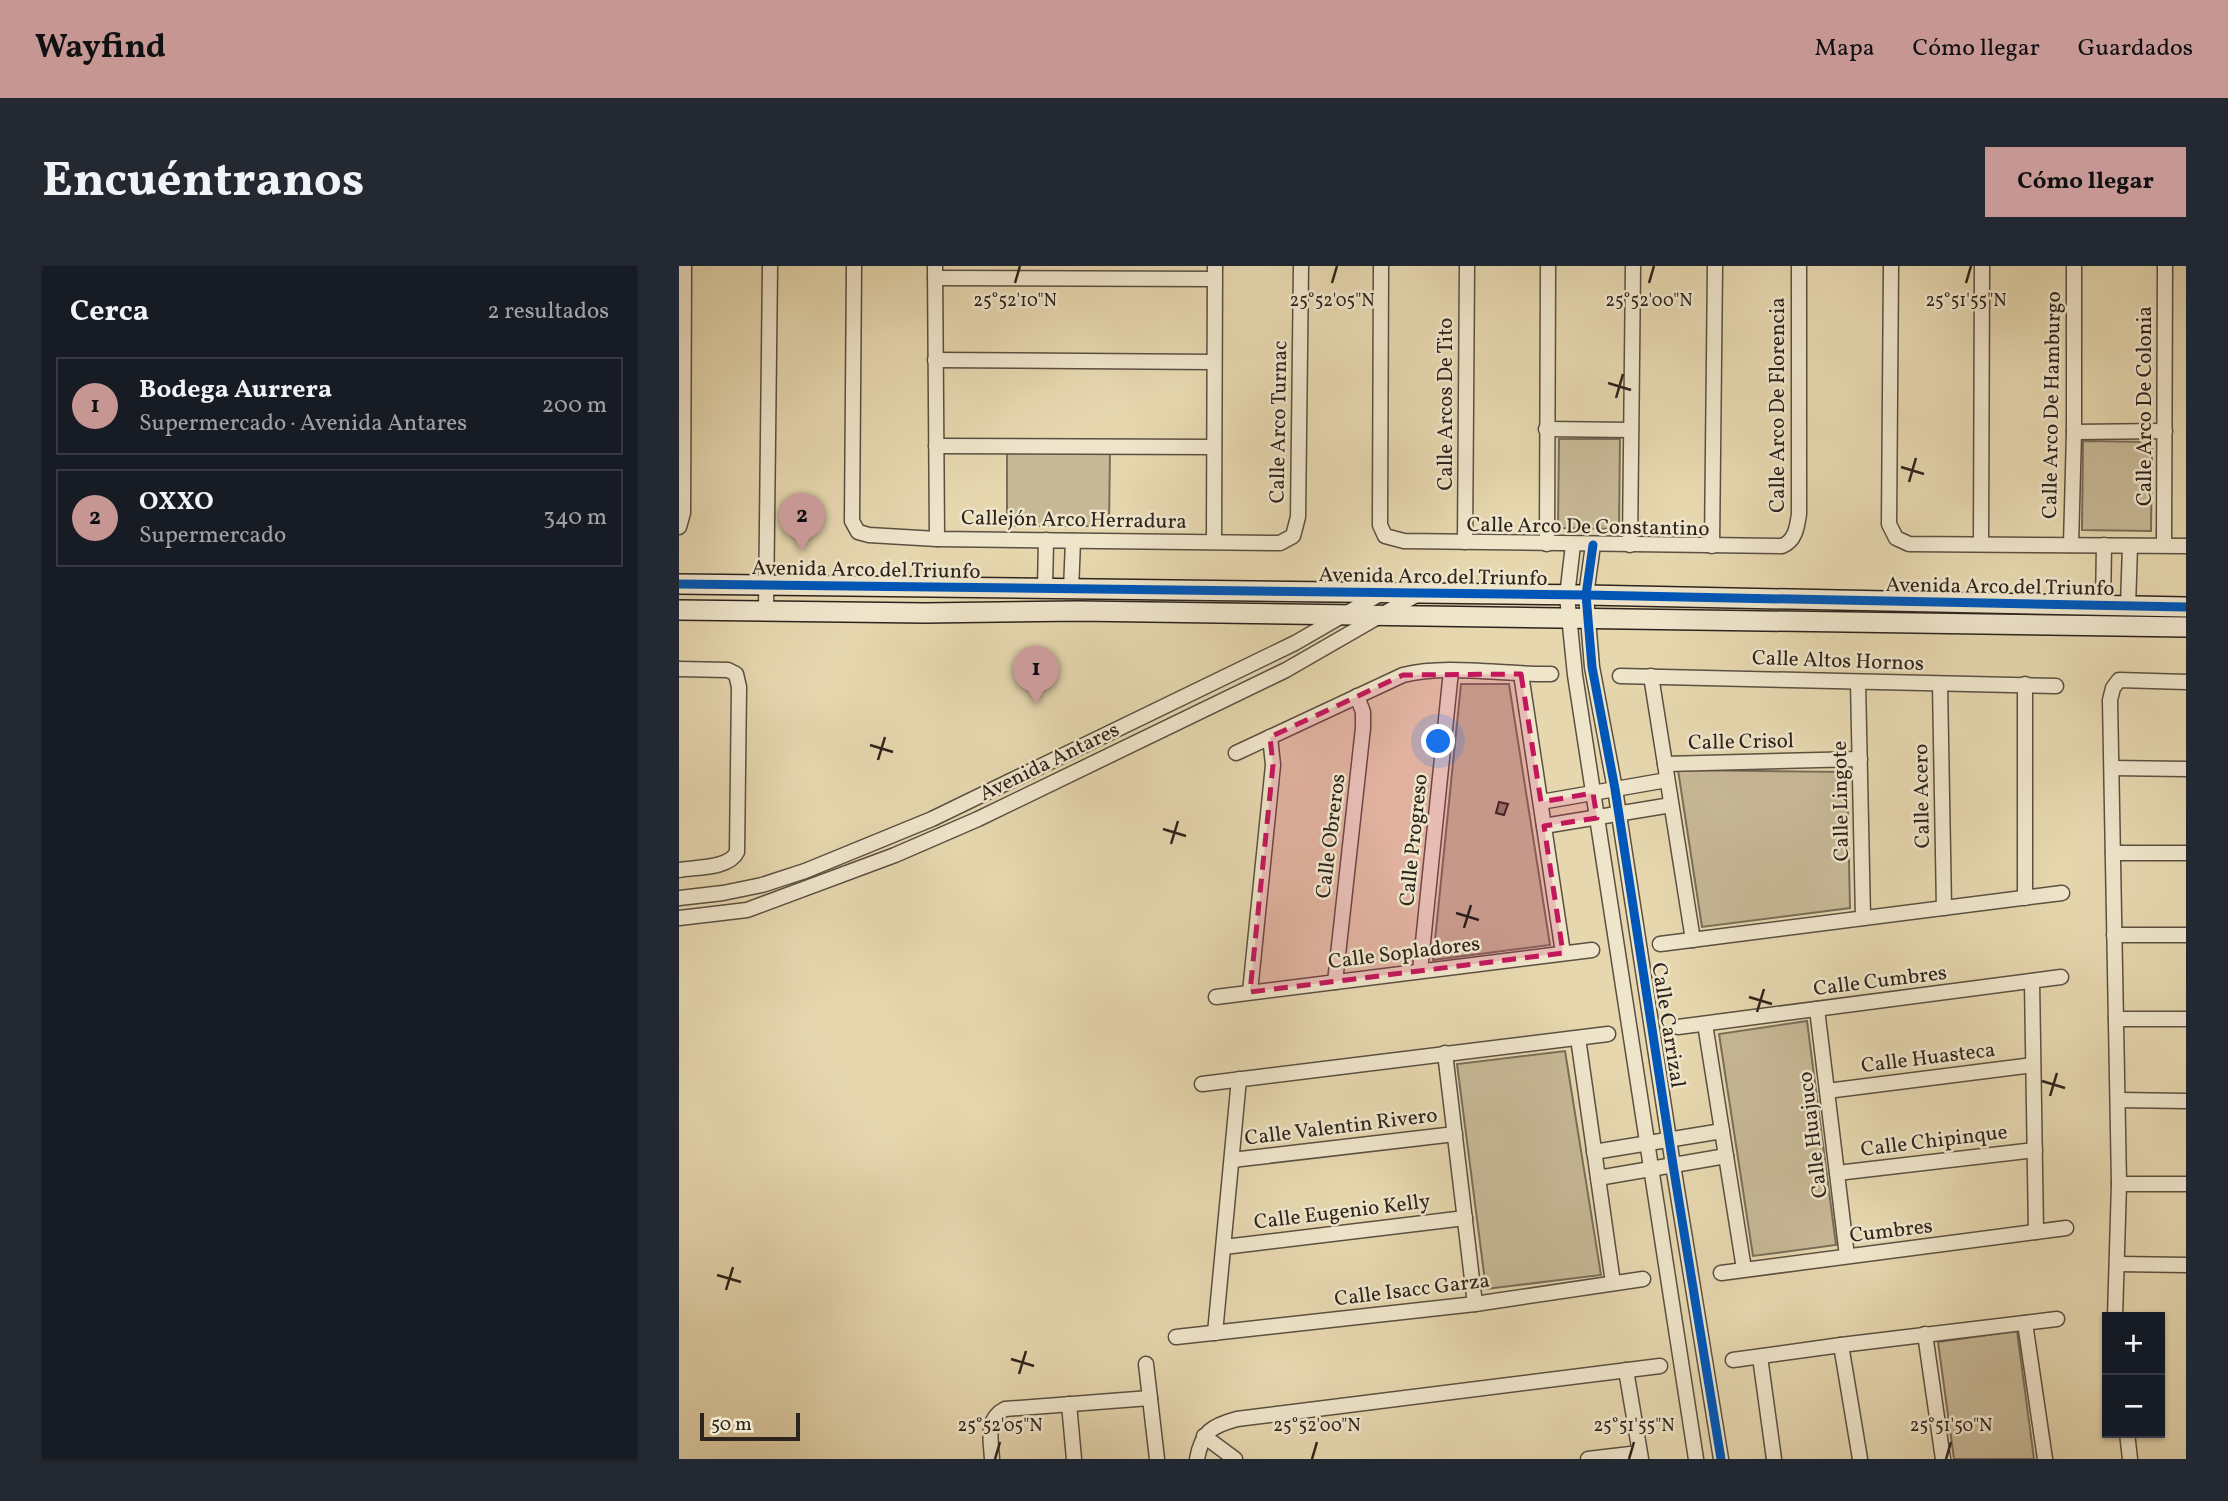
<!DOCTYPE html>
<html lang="es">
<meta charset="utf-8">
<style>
:root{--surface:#171b24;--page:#242831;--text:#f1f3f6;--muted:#9ea1a6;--line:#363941;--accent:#c59692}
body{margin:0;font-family:Vollkorn,serif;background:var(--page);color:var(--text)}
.controls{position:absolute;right:21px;bottom:21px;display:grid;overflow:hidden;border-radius:0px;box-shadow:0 2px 5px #0004}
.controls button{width:63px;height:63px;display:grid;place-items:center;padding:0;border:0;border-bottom:2px solid var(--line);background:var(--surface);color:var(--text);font:35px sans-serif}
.scale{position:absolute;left:21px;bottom:18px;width:100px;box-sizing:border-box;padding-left:7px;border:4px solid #2d231c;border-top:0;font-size:19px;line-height:24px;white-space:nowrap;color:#2d231c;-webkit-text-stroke:5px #efe5cb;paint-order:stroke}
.you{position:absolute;left:760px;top:476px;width:24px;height:24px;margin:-18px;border:5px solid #fff;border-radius:50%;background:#1a73e8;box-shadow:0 0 0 10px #1a73e833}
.badge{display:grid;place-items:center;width:46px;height:46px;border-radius:50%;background:var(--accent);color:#111;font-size:23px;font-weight:700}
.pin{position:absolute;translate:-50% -58px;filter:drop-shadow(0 2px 4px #0008)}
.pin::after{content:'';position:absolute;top:37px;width:24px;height:21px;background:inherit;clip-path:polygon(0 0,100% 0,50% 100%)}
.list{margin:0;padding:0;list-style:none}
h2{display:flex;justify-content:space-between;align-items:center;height:91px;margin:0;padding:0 28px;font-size:30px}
h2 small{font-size:23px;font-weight:400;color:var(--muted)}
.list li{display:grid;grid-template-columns:46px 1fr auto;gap:21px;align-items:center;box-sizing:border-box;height:98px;margin:0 14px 14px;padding:0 14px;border:2px solid var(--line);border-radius:0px}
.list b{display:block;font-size:26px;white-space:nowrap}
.list p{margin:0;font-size:23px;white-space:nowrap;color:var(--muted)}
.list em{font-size:23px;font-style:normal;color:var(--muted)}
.map{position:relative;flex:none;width:1507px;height:1193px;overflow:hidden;border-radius:0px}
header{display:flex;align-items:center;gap:42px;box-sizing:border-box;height:98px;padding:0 35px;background:var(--accent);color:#111}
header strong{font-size:33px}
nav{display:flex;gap:38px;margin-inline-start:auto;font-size:24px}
.intro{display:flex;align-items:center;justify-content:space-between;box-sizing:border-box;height:168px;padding:0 42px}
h1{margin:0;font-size:49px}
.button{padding:18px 32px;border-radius:0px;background:var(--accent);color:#111;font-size:24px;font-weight:700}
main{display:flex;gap:42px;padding:0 42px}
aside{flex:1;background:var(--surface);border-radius:0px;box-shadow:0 2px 5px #0004}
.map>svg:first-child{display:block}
.green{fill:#c7b896;stroke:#7a6e59;stroke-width:2}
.building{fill:#8d8168;stroke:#2d231c;stroke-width:2}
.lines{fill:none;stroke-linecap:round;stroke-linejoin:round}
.street-casing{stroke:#5b5041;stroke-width:17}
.secondary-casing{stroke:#2d231c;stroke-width:22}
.street{stroke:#efe5cb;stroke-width:14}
.secondary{stroke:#efe5cb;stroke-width:19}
.cycleway-casing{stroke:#efe5cb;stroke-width:13}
.cycleway{stroke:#0057b8;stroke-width:9}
.marked{fill:#c2185b;fill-opacity:0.2;stroke:#c2185b;stroke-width:5;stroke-dasharray:14 9;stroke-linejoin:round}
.ticks{fill:none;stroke:#2d231c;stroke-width:2.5}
.labels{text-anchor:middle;stroke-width:5;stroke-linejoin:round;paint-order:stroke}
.street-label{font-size:21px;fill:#2d231c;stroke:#efe5cb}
.ticks-label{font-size:18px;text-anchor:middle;fill:#2d231c;stroke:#efe5cb;stroke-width:5;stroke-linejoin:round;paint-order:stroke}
</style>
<header>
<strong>Wayfind</strong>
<nav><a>Mapa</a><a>Cómo llegar</a><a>Guardados</a></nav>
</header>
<div class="intro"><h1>Encuéntranos</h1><a class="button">Cómo llegar</a></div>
<main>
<aside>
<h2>Cerca<small>2 resultados</small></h2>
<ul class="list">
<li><span class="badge">1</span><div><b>Bodega Aurrera</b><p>Supermercado · Avenida Antares</p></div><em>200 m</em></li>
<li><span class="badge">2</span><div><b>OXXO</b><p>Supermercado</p></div><em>340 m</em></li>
</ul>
</aside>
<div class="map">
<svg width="1507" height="1193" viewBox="0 0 1507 1193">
<rect width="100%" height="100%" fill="#e6d7af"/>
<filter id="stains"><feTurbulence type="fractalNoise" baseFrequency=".00286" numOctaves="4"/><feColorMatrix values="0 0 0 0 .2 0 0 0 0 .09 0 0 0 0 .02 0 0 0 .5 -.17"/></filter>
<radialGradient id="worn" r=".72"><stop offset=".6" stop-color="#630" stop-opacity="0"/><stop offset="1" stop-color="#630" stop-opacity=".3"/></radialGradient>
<g class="green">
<polygon points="880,173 941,173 940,263 879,262"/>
<polygon points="1404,175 1473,176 1472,265 1403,264"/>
<polygon points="328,186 431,186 430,260 328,260"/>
<polygon points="782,418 830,418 871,679 754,694"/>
<polygon points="999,504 1168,506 1171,642 1023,661"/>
<polygon points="1128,755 1157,979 1074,990 1040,768"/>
<polygon points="886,785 922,1009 807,1023 778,798"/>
<polygon points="1338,1065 1355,1193 1275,1193 1259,1076"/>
</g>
<polygon class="building" points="820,536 829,538 825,549 817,547"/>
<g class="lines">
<g class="street-casing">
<g id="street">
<polyline points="175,0 173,255 179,266 190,269 258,273 601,277 614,270 619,251 622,0"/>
<polyline points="256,0 258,273"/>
<path d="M702 0 701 259 706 270 725 275 1103 280C1116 275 1118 262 1120 248V0"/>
<polyline points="1212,0 1210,258 1217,272 1230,278 1507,280"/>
<polyline points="256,12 535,13"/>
<polyline points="256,94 534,96"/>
<polyline points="867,163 952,164"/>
<polyline points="1395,166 1486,165"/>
<polyline points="257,180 535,181"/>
<polyline points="0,261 4,247 5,0"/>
<polyline points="535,275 536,0"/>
<polyline points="786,276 788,0"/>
<polyline points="868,278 869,0"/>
<polyline points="1302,278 1303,0"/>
<polyline points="894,279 888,330 896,409 1017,1193"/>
<polyline points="914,279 907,329 913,401 936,523 994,899 1042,1193"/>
<polyline points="951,279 954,0"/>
<polyline points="1392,279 1395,166 1395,0"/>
<polyline points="1485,279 1486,0"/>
<polyline points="1033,280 1036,0"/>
<polyline points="366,323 367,274"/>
<polyline points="392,324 394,275"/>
<polyline points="1424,340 1425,279"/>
<polyline points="1449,340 1451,280"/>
<polyline points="87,344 91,0"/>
<path d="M0 403 49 404 57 408 60 421 58 586C50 603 16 601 0 604"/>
<polyline points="842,408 884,687"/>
<polyline points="941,410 1377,420"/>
<polyline points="972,410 1014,674"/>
<polyline points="1179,416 1184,652"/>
<polyline points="1261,418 1265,642"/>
<polyline points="1346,418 1346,632"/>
<path d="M557 487 724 409C769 398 825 409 872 408"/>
<polyline points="986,498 1181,493"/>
<polyline points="1433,502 1507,503"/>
<polyline points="862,536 988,514"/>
<polyline points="865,560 992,539"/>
<polyline points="1434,587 1507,587"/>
<polyline points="0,632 44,627 83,619 126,605 253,553 616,377 701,328"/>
<polyline points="0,652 68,644 216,589 299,553 607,404 739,328"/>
<polyline points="1435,669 1507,669"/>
<polyline points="981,678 1383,627"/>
<polyline points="741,705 772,405"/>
<polyline points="1353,715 1357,966"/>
<polyline points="656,716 684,462 684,446 678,430"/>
<polyline points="571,726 594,499 591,471"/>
<polyline points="537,731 913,684"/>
<polyline points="1138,743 1168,990"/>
<polyline points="1437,753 1507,753"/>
<polyline points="1026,758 1065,1003"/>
<polyline points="999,761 1382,711"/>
<polyline points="899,772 934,1017"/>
<polyline points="766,787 796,1038"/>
<polyline points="523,818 929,768"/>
<polyline points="1148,825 1354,799"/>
<polyline points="1439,834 1507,835"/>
<polyline points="915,886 1043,865"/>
<polyline points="553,894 776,868"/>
<polyline points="1158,907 1356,884"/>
<polyline points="919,912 1047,890"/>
<polyline points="1440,918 1507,918"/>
<polyline points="545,981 786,952"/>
<polyline points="1439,998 1507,999"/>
<polyline points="1042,1007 1387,962"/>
<polyline points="1436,1051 1440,918 1431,434 1434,422 1440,414 1507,416"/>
<polyline points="1346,1057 1366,1193"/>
<polyline points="536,1067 560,813"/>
<polyline points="1246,1068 1264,1193"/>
<polyline points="497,1071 796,1038 964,1013"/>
<polyline points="1162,1079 1181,1193"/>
<polyline points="1081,1091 1095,1193"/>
<polyline points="1054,1094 1162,1079 1378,1053"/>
<polyline points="467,1098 478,1193"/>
<polyline points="947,1104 962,1193"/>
<polyline points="390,1138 395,1193"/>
<polyline points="1448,1167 1451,1193"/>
<polyline points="525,1170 556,1193"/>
<path d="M313 1193C312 1174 306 1153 326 1143L471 1132"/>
<path d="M518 1193C523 1166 532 1160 558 1153L981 1100"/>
<polyline points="909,1193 960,1187"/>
</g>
</g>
<g class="secondary-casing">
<g id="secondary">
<polyline points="0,318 907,329 1507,341"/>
<polyline points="0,344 246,347 399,345 1507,361"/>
</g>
</g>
<use href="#street" class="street"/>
<use href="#secondary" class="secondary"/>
<g class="cycleway-casing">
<g id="cycleway">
<polyline points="914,279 907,329 913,401 936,523 994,899 1042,1193"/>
<polyline points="0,318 907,329 1507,341"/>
</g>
</g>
<use href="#cycleway" class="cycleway"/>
</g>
<path class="marked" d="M842 408 862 536 914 527 918 552 865 560 884 687 571 726 594 499 591 471 724 409Z"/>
<path class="ticks" d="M336 17 341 0M653 17 658 0M970 17 975 0M1287 17 1292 0M929 117 952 124M937 132 944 108M1222 201 1245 208M1230 216 1237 192M191 479 214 486M199 494 206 471M484 563 507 570M492 578 499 555M777 647 800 654M785 662 792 639M1070 731 1093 738M1078 746 1085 723M1363 815 1386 822M1371 830 1378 807M38 1009 62 1016M47 1024 54 1001M332 1093 355 1100M340 1108 347 1085M316 1193 321 1176M633 1193 638 1176M950 1193 955 1176M1267 1193 1272 1176"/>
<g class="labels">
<g class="street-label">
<text transform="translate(766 138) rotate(-90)" y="7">Calle Arcos De Tito</text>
<text transform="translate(1098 139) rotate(-90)" y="7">Calle Arco De Florencia</text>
<text transform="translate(1372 139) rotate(-89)" y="7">Calle Arco De Hamburgo</text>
<text transform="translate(1465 140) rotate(-90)" y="7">Calle Arco De Colonia</text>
<text transform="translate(599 156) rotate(-89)" y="7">Calle Arco Turnac</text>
<text transform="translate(395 253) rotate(1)" y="7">Callejón Arco Herradura</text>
<text transform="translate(909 260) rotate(1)" y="7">Calle Arco De Constantino</text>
<text transform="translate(187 303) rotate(1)" y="7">Avenida Arco del Triunfo</text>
<text transform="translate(754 310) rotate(1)" y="7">Avenida Arco del Triunfo</text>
<text transform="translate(1321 320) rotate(1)" y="7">Avenida Arco del Triunfo</text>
<text transform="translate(1159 394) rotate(2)" y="7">Calle Altos Hornos</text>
<text transform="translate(1062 475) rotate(-1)" y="7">Calle Crisol</text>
<text transform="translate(370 495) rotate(-26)" y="7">Avenida Antares</text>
<text transform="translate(1242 530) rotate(-91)" y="7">Calle Acero</text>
<text transform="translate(1161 535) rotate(-91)" y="7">Calle Lingote</text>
<text transform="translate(651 570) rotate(-83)" y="7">Calle Obreros</text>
<text transform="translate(734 574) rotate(-84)" y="7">Calle Progreso</text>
<text transform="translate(725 686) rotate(-7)" y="7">Calle Sopladores</text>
<text transform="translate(1201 714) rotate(-7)" y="7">Calle Cumbres</text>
<text transform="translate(990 759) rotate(81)" y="7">Calle Carrizal</text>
<text transform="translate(1249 791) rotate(-7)" y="7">Calle Huasteca</text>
<text transform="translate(662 860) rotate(-7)" y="7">Calle Valentin Rivero</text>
<text transform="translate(1133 869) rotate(-97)" y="7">Calle Huajuco</text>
<text transform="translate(1255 874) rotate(-7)" y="7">Calle Chipinque</text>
<text transform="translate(663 945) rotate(-7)" y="7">Calle Eugenio Kelly</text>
<text transform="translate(1212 964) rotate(-7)" y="7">Cumbres</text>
<text transform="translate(733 1023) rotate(-7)" y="7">Calle Isacc Garza</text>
</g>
</g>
<g class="ticks-label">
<text x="336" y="40">25°52'10"N</text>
<text x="653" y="40">25°52'05"N</text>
<text x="970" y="40">25°52'00"N</text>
<text x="1287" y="40">25°51'55"N</text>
<text x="321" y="1165">25°52'05"N</text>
<text x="638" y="1165">25°52'00"N</text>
<text x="955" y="1165">25°51'55"N</text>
<text x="1272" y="1165">25°51'50"N</text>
</g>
<rect width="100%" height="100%" filter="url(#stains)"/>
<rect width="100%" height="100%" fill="url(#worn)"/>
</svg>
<div class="controls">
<button>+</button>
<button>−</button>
</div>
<div class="scale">50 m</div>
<div class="you"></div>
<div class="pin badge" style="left:357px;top:438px">1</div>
<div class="pin badge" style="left:123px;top:285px">2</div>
</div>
</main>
